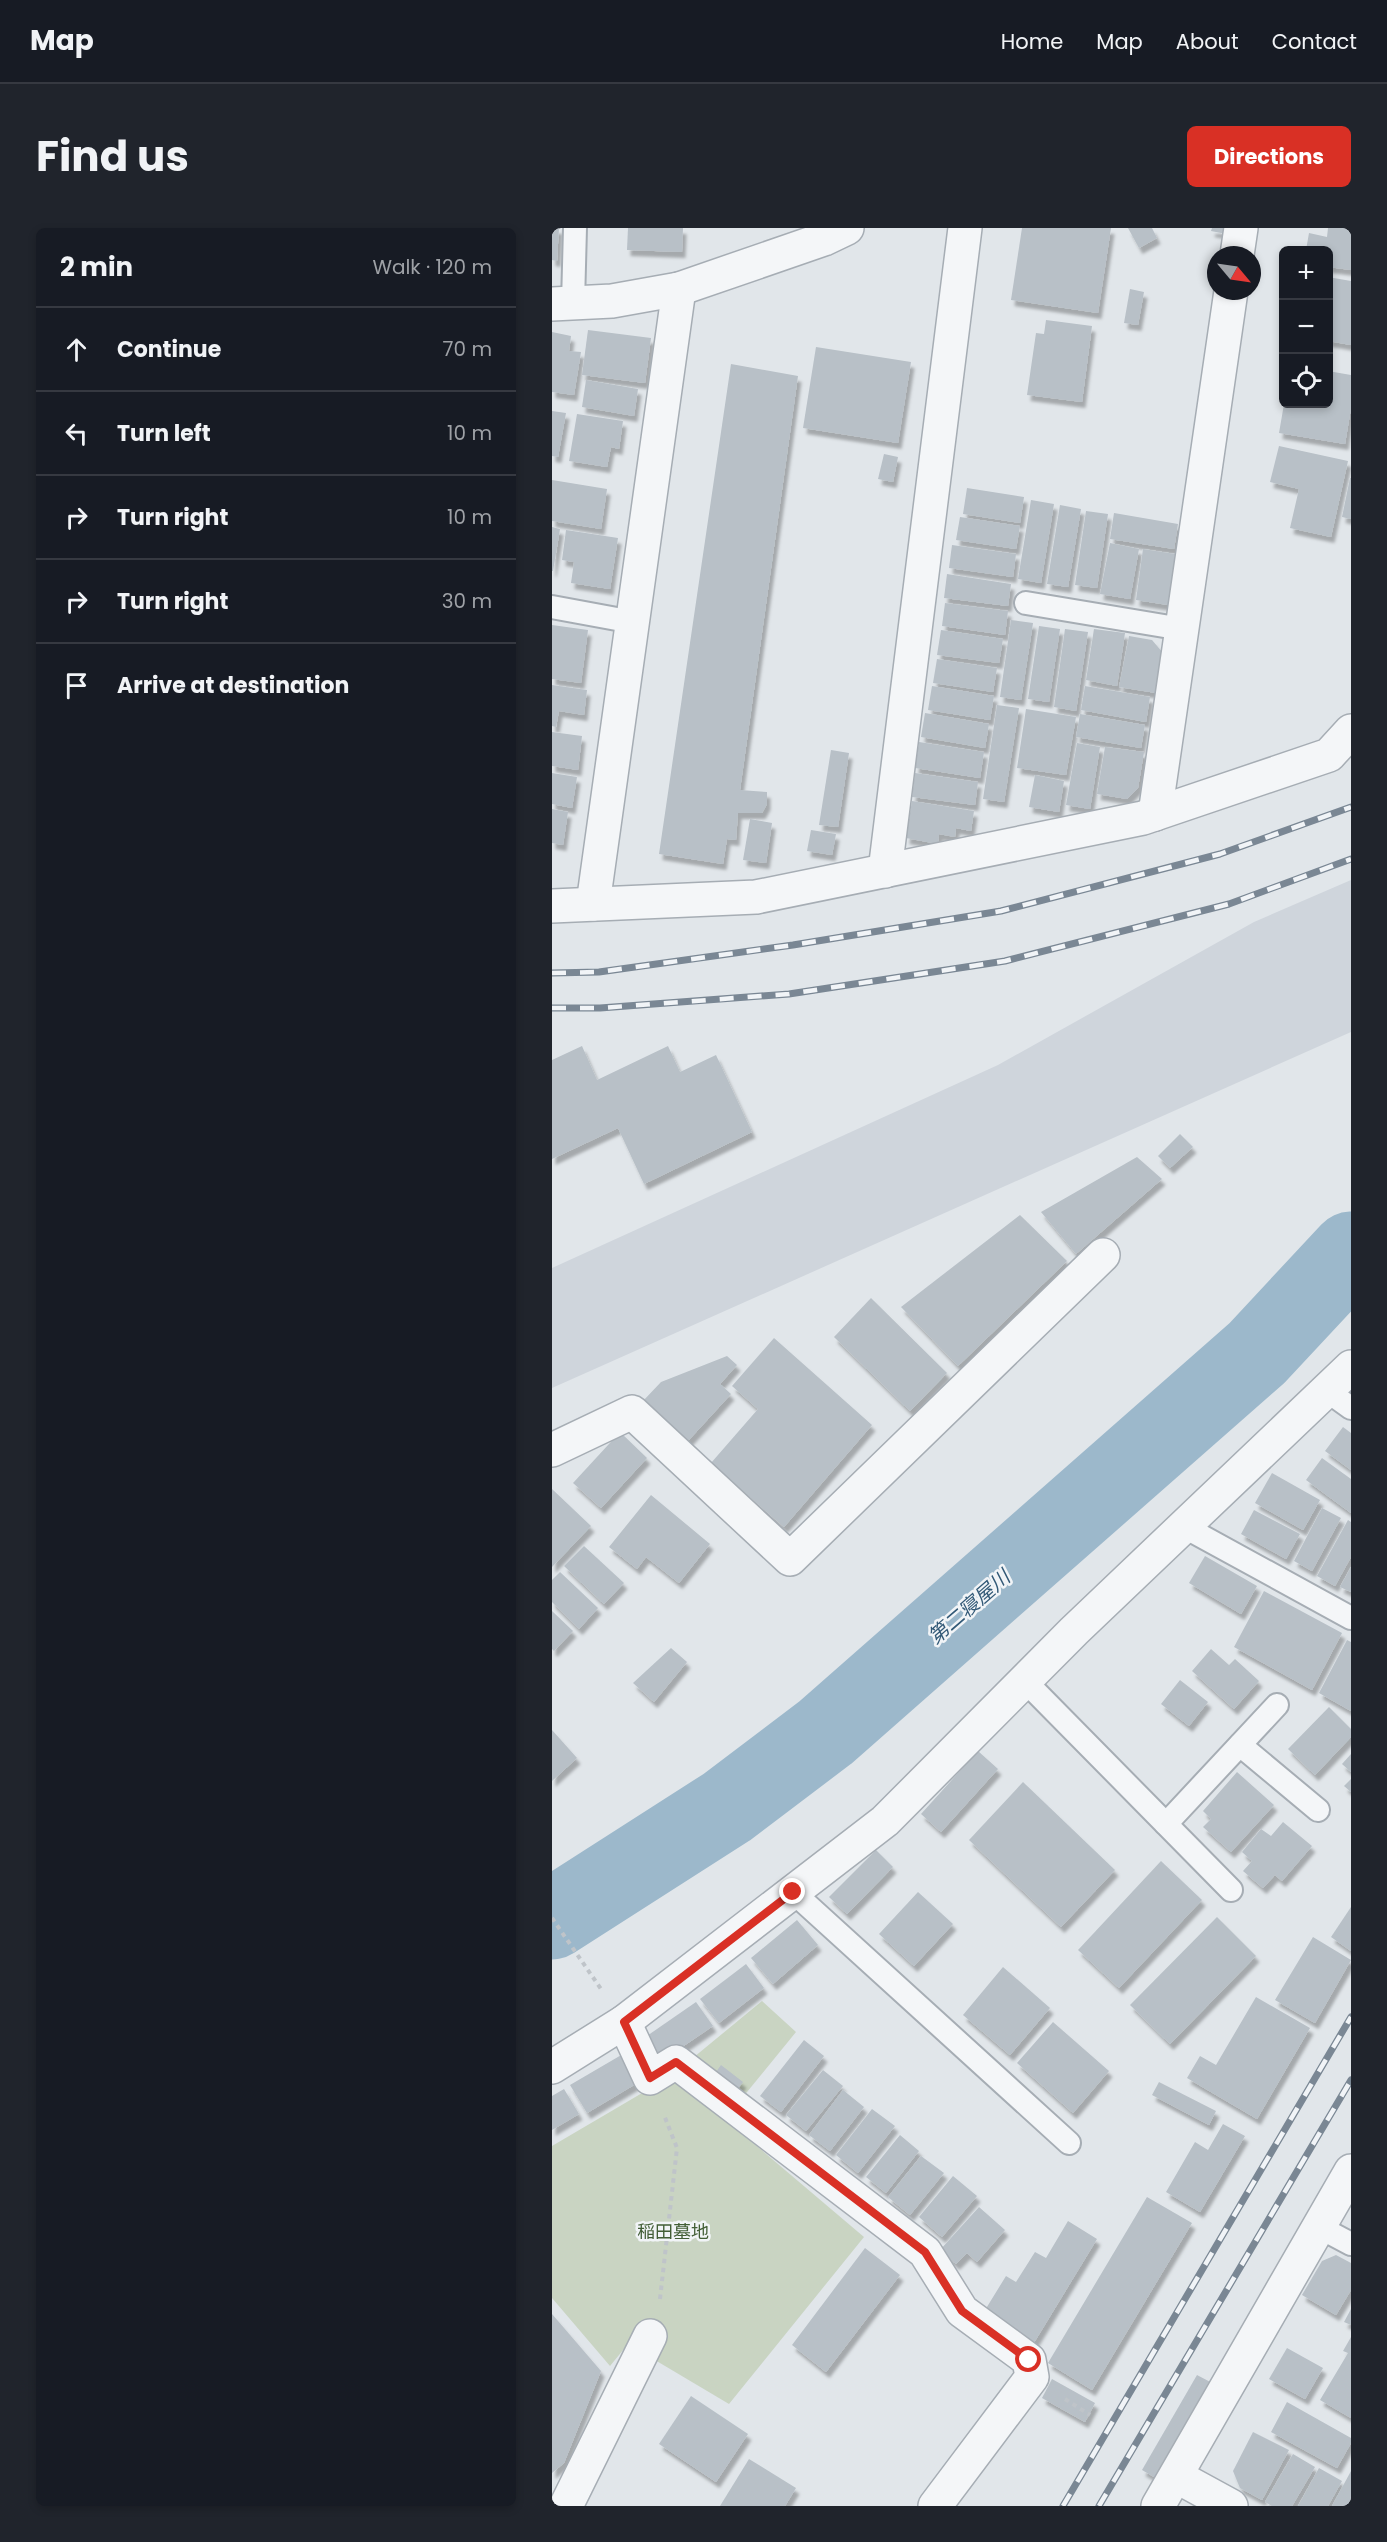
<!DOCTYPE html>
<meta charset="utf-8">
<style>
:root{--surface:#171b24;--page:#20242c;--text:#f1f3f6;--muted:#9ea1a6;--line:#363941;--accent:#d93025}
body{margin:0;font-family:Poppins,"Noto Sans JP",sans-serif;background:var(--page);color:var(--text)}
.controls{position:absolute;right:18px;top:18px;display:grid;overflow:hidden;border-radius:9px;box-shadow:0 3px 9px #0003}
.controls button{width:54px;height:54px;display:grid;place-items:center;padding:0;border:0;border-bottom:2px solid var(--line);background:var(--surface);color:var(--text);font:30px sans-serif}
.compass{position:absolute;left:655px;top:18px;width:54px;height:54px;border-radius:50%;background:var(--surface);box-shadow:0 3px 9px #0003;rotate:119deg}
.stop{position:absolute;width:18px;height:18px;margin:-14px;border:4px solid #d93025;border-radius:50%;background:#fff}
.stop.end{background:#d93025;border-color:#fff;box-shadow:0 2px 6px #0008}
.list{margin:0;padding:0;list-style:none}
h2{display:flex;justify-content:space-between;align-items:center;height:78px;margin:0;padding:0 24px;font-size:26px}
h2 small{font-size:20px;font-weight:400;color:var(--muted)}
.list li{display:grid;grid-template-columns:39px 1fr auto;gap:18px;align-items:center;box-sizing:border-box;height:84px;padding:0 24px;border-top:2px solid var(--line)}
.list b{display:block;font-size:22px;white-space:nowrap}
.list em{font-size:20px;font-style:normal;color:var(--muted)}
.icon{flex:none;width:33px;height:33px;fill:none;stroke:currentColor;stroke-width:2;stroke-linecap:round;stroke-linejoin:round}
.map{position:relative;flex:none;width:799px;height:2278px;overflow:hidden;border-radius:9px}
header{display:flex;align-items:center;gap:36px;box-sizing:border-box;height:84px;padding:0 30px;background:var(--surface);border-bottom:2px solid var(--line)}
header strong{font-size:28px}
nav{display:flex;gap:33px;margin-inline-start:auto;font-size:21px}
.intro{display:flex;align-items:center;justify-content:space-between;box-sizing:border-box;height:144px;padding:0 36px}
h1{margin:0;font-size:42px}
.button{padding:15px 27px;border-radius:9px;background:var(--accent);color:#fff;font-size:21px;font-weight:700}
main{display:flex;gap:36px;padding:0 36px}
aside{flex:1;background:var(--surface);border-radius:9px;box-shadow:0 3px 9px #0003}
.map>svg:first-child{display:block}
.built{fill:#cfd5dc}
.green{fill:#c9d4c2}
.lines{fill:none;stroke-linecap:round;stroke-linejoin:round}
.river{stroke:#9cb8cb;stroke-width:81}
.building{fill:#b8c0c7;filter:url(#shadow)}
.lane-casing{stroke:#a6adb4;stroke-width:26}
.street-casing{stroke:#a6adb4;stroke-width:36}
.path{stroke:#bfc4c9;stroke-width:4;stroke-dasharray:4.5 4.5;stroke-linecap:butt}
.lane{stroke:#f4f6f8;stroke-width:22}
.street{stroke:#f4f6f8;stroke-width:33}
.rail-casing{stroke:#7a8794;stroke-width:7}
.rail{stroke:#f1f4f7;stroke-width:4.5;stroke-dasharray:14;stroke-linecap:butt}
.route{stroke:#d93025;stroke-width:8}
.labels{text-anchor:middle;stroke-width:5;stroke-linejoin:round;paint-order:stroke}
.park-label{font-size:18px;fill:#425e36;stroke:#f1f4f7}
.water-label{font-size:20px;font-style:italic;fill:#325977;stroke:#f1f4f7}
</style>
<header>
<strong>Map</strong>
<nav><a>Home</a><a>Map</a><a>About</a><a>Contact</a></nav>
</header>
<div class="intro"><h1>Find us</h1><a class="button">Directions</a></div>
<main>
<aside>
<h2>2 min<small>Walk · 120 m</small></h2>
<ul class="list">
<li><svg class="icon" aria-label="ahead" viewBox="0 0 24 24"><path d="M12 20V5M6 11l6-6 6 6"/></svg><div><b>Continue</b></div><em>70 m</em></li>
<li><svg class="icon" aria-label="left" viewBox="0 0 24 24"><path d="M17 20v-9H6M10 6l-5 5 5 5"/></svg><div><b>Turn left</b></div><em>10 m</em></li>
<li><svg class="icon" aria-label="right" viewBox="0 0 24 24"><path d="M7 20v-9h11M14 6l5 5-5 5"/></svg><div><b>Turn right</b></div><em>10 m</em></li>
<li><svg class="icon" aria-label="right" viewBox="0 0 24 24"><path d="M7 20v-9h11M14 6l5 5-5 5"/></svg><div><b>Turn right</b></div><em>30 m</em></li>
<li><svg class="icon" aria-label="arrive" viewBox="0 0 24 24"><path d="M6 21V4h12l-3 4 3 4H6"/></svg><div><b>Arrive at destination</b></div></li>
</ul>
</aside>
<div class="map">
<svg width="799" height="2278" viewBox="0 0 799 2278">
<defs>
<filter id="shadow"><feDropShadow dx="3.5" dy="6" stdDeviation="1.5" flood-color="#0004"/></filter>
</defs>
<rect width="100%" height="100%" fill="#e1e6ea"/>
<polygon class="built" points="799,652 799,804 0,1160 0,1040 446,837 702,694"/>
<polygon class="green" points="210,1773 244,1804 173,1891 312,2009 177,2176 76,2116 58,2138 0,2070 0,1918 119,1848"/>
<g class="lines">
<polyline class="river" points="0,1691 175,1579 274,1504 705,1125 799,1024"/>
</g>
<g class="building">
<polygon points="0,0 7,0 5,33 0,32"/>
<polygon points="76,0 131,0 130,24 75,22"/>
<polygon points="470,0 559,0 546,85 459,72"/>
<polygon points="576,0 600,0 605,10 587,20"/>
<polygon points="660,0 681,0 679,7 659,3"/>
<polygon points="776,0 799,0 799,42 776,39 776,22 754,22 757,5 775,9"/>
<polygon points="776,49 799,53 799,117 776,113"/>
<polygon points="578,61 592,64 586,97 572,95"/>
<polygon points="494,92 540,98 530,174 475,167 484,105 492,106"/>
<polygon points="36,102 99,110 93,155 30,147"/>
<polygon points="0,104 19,108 17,123 29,124 22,167 0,164"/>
<polygon points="264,119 359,134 346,215 251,200"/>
<polygon points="179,136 246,148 188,562 215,564 215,576 210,585 186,585 184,612 175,611 171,636 107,626"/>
<polygon points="776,143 799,147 799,180 793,216 727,205 732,176 776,176"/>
<polygon points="34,152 86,161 82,188 30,179"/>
<polygon points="0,183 14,185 6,229 0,228"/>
<polygon points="25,186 71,193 67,221 59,219 55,239 17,233"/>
<polygon points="727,218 796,233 779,309 738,300 747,261 718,254"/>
<polygon points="332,226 346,229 341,254 326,251"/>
<polygon points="798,250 799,250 799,291 790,289"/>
<polygon points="0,252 55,261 49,301 0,293"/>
<polygon points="415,260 472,269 468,295 411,286"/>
<polygon points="479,272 502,276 489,355 466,351"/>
<polygon points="508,277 529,281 516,359 495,356"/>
<polygon points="534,283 556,286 545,360 523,357"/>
<polygon points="562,285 626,296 622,321 558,311"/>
<polygon points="408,289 468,298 464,321 404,312"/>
<polygon points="0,299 8,301 1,343 0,343"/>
<polygon points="14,302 66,310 58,361 19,355 22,334 10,332"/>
<polygon points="558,315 587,321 578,371 548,366"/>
<polygon points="400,317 464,326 461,349 397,340"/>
<polygon points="591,321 623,326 616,377 584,372"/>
<polygon points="395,346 459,356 456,378 392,370"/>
<polygon points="393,375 456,383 453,407 390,398"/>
<polygon points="459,392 481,395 469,472 448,469"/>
<polygon points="0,397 36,402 29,455 0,451"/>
<polygon points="487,398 508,401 497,474 476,471"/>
<polygon points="513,401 536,404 524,483 502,479"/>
<polygon points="542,401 573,405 565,458 534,452"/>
<polygon points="389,402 451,411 447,435 385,427"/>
<polygon points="577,408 600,412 611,425 604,465 567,459"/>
<polygon points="385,431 445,440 441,464 381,455"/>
<polygon points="0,457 35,462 32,487 7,483 4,499 0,498"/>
<polygon points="380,458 442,468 438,492 376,482"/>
<polygon points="533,458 598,469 594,494 529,482"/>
<polygon points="445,477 467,480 452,574 431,571"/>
<polygon points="474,481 524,489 514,547 465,540"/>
<polygon points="373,485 437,496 433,520 369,509"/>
<polygon points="528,486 593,497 589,520 524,509"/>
<polygon points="0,504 30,508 26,542 0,538"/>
<polygon points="367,514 432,524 428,550 363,540"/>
<polygon points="525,515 548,519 538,581 514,577"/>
<polygon points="553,519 592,524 586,560 575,571 545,566"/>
<polygon points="279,522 297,525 286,599 267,597"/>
<polygon points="0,545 25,549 20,580 0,576"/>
<polygon points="363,545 426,554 423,577 360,569"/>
<polygon points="483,547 512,553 507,584 477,579"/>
<polygon points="360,573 422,583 419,603 404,600 403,609 387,606 386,616 354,610"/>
<polygon points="0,581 16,584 11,617 0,615"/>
<polygon points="198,591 220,595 214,635 191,632"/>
<polygon points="259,602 284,606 280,627 255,623"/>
<polygon points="30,818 45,852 116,818 128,844 164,827 200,904 92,956 66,900 0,931 0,832"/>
<polygon points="628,906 641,919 618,940 606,928"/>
<polygon points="585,929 610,951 524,1026 489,984"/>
<polygon points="468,987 515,1033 406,1138 349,1079"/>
<polygon points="319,1070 395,1145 358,1183 282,1109"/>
<polygon points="222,1110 320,1197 232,1299 159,1235 206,1181 180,1158"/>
<polygon points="175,1128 185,1137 168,1156 179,1166 135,1214 91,1173 109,1154"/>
<polygon points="791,1199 799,1205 799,1242 773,1223"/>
<polygon points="68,1204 95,1230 49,1280 21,1255"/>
<polygon points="770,1230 799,1251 799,1285 754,1252"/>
<polygon points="720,1245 768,1272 751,1302 703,1275"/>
<polygon points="0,1261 39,1298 0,1339"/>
<polygon points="99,1267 158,1316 127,1355 94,1329 85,1341 57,1319"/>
<polygon points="770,1280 789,1290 760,1343 742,1333"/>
<polygon points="702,1282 748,1306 734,1331 689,1306"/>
<polygon points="796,1292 799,1294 799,1329 783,1358 765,1348"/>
<polygon points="32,1318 72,1355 52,1376 12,1338"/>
<polygon points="653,1328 705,1358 689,1386 637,1355"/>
<polygon points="799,1339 799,1364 788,1359"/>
<polygon points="8,1344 46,1380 27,1401 0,1374 0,1352"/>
<polygon points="712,1363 790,1405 760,1462 682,1419"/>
<polygon points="0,1383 21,1403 2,1423 0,1421"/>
<polygon points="795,1412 799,1414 799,1483 767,1465"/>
<polygon points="119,1420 135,1434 102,1474 81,1455"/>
<polygon points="659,1421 677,1437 683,1431 707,1453 682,1481 640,1443"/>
<polygon points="628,1452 656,1474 637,1498 609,1476"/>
<polygon points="777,1479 799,1501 799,1509 763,1547 736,1521"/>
<polygon points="0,1502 25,1530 0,1553"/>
<polygon points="426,1523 446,1541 389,1604 369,1586"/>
<polygon points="799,1526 799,1544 790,1536"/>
<polygon points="685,1544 722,1577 679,1624 651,1599 659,1591 651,1583"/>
<polygon points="799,1551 799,1564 792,1558"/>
<polygon points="471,1554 563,1642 509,1699 417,1612"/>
<polygon points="731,1594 760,1618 730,1653 723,1647 711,1660 691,1643 700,1633 690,1624 709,1601 719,1608"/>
<polygon points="324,1622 341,1639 295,1686 277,1669"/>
<polygon points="609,1633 650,1672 567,1760 526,1722"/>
<polygon points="366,1664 401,1696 362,1738 327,1706"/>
<polygon points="799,1679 799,1723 779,1709"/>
<polygon points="665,1689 704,1728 618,1816 578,1777"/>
<polygon points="245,1692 266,1717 221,1756 199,1730"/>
<polygon points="761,1709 799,1732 763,1795 723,1772"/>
<polygon points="194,1736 212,1760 167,1795 148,1771"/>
<polygon points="451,1739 498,1780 458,1827 411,1787"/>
<polygon points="704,1769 758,1800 705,1891 635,1850 648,1828 664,1837"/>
<polygon points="144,1774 161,1798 108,1834 92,1810"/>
<polygon points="501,1794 557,1843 521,1885 465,1835"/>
<polygon points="252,1812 272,1828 229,1884 208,1868"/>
<polygon points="71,1826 87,1854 35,1885 18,1857"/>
<polygon points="169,1837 191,1854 181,1868 159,1851"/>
<polygon points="271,1842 291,1858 254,1903 234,1887"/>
<polygon points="607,1854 664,1883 657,1897 600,1867"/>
<polygon points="12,1861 27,1886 0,1902 0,1868"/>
<polygon points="291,1862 312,1879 278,1923 257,1907"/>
<polygon points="320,1881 343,1898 306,1945 284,1927"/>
<polygon points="671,1896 693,1908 648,1984 614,1964 643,1914 656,1922"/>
<polygon points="348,1907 367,1923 334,1965 314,1949"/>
<polygon points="369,1928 392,1945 358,1987 336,1969"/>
<polygon points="401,1948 425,1968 390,2009 367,1989"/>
<polygon points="595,1969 640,1995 540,2162 496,2135"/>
<polygon points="427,1979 453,2002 425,2034 415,2025 404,2036 388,2022"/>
<polygon points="516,1993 545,2011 480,2118 430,2087 454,2048 464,2054 483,2024 494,2030"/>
<polygon points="313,2020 348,2047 274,2144 240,2117"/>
<polygon points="784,2027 799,2035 799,2062 784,2087 750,2067 770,2033"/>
<polygon points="799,2081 799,2097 792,2094"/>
<polygon points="0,2086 49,2143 12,2235 0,2245"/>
<polygon points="799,2109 799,2190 768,2172 796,2125 791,2123"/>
<polygon points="735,2120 771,2140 753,2171 717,2151"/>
<polygon points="645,2147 664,2157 609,2253 590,2242"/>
<polygon points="500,2151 543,2175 533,2194 490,2170"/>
<polygon points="139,2168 196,2206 164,2254 107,2216"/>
<polygon points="735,2174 799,2210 799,2215 785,2240 719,2204"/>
<polygon points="701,2204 737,2222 710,2272 688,2260 681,2243"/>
<polygon points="741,2226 763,2239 740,2278 720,2278 713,2274"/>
<polygon points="197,2231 244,2260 233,2278 168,2278"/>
<polygon points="767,2240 790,2253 776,2278 746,2278"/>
<polygon points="799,2243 799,2278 780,2278"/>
</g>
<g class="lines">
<g class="lane-casing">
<g id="lane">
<polyline points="21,75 23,0"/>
<polyline points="474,375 630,401"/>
<polyline points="0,379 81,394"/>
<polyline points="774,1162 799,1180"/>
<polyline points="631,1298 799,1390"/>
<polyline points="472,1452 679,1662"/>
<polyline points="688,1517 766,1582"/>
<polyline points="614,1596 725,1477"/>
<polyline points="241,1664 517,1915"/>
<polyline points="767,1999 799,2016"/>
</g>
</g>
<g class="street-casing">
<g id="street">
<polyline points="685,27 689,0"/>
<polyline points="0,76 60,73 127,61 272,11 295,0"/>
<polyline points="603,586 679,63"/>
<polyline points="333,643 413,0"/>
<polyline points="41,676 127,61"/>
<polyline points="0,678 204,669 591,590 777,527 799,503"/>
<polyline points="0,1222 80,1184 238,1331 551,1027"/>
<polyline points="72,1794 98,1850 124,1834 373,2024 410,2083 477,2132 480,2149 383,2278"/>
<polyline points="0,1839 72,1794 333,1593 522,1403 799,1139"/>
<polyline points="624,2248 679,2278"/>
<polyline points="14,2278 98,2108"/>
<polyline points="606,2278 799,1943"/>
</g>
</g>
<g class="path">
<polyline points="0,1690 49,1761"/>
<polyline points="108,2071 125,1920 112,1887"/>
<polyline points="513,2171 538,2187"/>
</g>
<use href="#lane" class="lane"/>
<use href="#street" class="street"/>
<g class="rail-casing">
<g id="rail">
<polyline points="0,745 47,744 241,717 449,683 668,626 799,579"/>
<polyline points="0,780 48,780 237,766 453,733 677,676 799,631"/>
<polyline points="511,2278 799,1789"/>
<polyline points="547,2278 799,1852"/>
</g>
</g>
<use href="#rail" class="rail"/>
</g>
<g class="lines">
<polyline class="route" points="241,1664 72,1794 98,1850 124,1834 373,2024 410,2083 477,2132"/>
</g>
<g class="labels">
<g class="park-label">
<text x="121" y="2010">稲田墓地</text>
</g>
<g class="water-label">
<text transform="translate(417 1379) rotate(-41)" y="7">第二寝屋川</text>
</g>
</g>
</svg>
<div class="controls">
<button>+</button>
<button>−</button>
<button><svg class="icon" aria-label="locate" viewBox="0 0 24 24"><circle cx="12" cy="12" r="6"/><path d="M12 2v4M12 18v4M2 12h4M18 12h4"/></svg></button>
</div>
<svg class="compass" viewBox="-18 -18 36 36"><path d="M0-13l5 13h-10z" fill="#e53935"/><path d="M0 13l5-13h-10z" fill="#9ea1a6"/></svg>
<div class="stop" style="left:477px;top:2132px"></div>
<div class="stop end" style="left:241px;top:1664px"></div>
</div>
</main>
